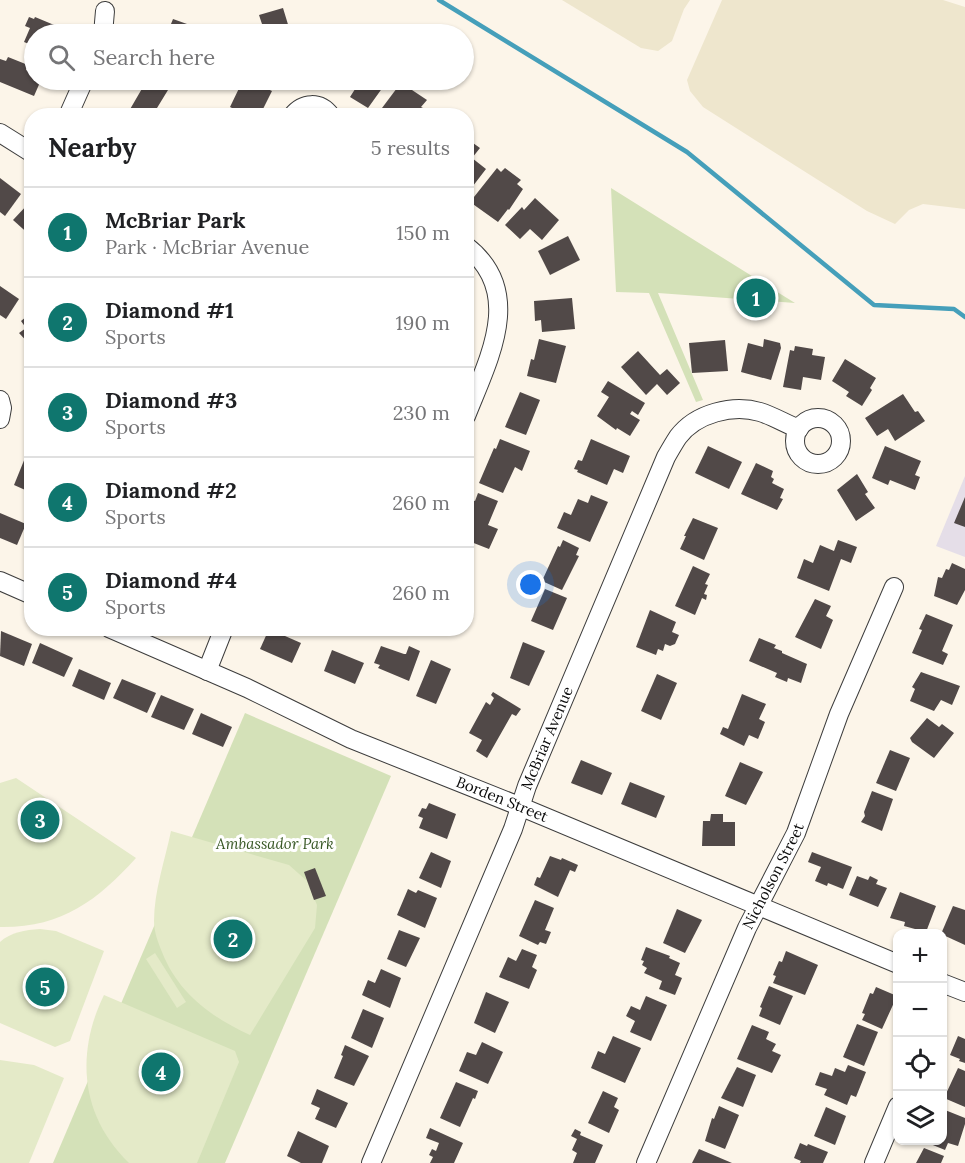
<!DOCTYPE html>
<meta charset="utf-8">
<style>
:root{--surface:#fff;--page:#f2f2f2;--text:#202124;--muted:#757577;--line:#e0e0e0;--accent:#0f766e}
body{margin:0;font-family:Lora,serif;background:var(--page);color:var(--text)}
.controls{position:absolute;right:18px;bottom:18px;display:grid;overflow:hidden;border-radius:12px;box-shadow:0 2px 4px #0004}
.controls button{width:54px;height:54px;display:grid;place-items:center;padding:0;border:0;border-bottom:2px solid var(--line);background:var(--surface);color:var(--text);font:30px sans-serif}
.you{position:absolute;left:531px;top:585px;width:21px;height:21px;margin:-15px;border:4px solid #fff;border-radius:50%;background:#1a73e8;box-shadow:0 0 0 9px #1a73e833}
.badge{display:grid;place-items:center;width:39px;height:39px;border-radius:50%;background:var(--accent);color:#fff;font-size:20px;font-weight:700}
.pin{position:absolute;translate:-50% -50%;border:3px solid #fff;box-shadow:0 2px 6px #0006}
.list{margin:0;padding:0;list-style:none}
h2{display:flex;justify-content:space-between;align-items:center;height:78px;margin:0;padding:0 24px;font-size:26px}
h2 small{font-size:20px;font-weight:400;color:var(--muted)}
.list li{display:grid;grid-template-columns:39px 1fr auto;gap:18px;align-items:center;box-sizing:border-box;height:90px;padding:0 24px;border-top:2px solid var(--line)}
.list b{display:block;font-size:22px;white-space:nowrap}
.list p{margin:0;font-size:20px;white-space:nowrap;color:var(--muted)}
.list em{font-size:20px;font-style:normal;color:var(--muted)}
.icon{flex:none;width:33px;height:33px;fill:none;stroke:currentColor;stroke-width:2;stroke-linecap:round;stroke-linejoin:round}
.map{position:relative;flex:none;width:965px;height:1163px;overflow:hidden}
.search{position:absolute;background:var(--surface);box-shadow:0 2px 4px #0004;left:24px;top:24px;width:450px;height:66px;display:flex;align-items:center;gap:15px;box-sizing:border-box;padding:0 21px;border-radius:33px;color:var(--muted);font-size:22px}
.panel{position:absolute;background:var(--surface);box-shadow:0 2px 4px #0004;left:24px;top:108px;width:450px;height:528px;border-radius:24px}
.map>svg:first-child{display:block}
.industrial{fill:#e5dee8}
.farmland{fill:#eee6cd}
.green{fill:#d4e1b8}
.pitch{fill:#e4eac8}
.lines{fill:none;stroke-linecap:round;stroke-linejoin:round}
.stream{stroke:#459fba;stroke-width:4.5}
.building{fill:#514948}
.minor-casing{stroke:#3d3d3d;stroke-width:20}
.minor{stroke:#fff;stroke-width:18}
.labels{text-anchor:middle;stroke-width:6;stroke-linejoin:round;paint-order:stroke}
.street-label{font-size:15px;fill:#0a0a0a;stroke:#fff}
.park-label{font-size:15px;font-style:italic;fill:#375724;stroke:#fff}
</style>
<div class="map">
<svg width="965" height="1163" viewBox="0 0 965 1163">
<rect width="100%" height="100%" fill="#fcf5e9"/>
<polygon class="industrial" points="965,476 965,557 936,546"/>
<g class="farmland">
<polygon points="562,0 690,0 684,9 672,41 658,51 641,48"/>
<polygon points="722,0 943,0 965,7 965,209 923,204 909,210 895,224 867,211 703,107 690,91 687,80"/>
</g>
<g class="green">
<polygon points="611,188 795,303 658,293 703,400 696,402 649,293 616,292"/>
<polygon points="245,713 391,776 225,1163 53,1163"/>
</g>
<g class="pitch">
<path d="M16 778 136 858C97 901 61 928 0 927V783Z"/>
<path d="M171 831 289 865 307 881 317 905 315 928 250 1035C211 1017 178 993 162 952 158 942 154 932 154 921 154 891 165 860 171 831Z"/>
<path d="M40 929 56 931 104 951 70 1041 55 1047 0 1023V942C11 932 25 930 40 929Z"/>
<polygon points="155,953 186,1002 177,1008 146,959"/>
<path d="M104 995 235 1051 239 1062 197 1163H129C81 1117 75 1054 104 995Z"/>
<polygon points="0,1060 34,1065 64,1078 29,1163 0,1163"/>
</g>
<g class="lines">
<polyline class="stream" points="439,0 687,152 874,305 954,309 965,317"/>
</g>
<g class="building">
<polygon points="283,8 290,31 286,32 286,34 256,34 255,30 263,27 259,15"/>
<polygon points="29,17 34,19 35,17 59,27 56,34 34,34 34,46 24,42 30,28 25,26"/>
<polygon points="173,19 187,24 184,34 167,34"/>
<polygon points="331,29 333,34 316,34"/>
<polygon points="8,57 28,65 26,70 34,73 34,80 41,80 34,96 0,82 0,59 6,61"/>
<polygon points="147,80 168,90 157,108 159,110 155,116 137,116 129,111"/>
<polygon points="243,80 248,80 272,91 260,115 254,112 253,116 248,116 230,107"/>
<polygon points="339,80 388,80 368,108 350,97 357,86 352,84 349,88 345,89 340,86"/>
<polygon points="403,80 405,82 403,84 427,100 421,107 423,108 417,116 376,116"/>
<polygon points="466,138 480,148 472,158 486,169 466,195"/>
<polygon points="497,168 501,172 505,168 521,180 517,184 523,189 509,210 508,209 498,222 470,202"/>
<polygon points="0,178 21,194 5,216 0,212"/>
<polygon points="535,198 559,220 542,240 530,229 520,239 505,225 522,207 524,210"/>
<polygon points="29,203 32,206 32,237 13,220"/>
<polygon points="568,236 580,260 550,275 538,251"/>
<polygon points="0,286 19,299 6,319 0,315"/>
<polygon points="572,298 575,329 542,332 541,320 535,321 534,301"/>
<polygon points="32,312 32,347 19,333 26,328 21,321"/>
<polygon points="539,339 566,346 556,383 527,376 531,359 534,360"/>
<polygon points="764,339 780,343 781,348 771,380 741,372 748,343 763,347"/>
<polygon points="725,340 728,371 692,373 689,343"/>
<polygon points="795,346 813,349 812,355 825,357 821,380 803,377 801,390 783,387 790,350 794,351"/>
<polygon points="638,351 660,375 667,369 680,383 667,395 657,384 646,395 621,367"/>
<polygon points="845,359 876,378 870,388 872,390 862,406 846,396 849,392 832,381"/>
<polygon points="608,381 645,403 638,415 632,411 630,414 640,420 630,436 617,428 616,430 597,416 609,397 601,392"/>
<polygon points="520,392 540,400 526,435 505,427"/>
<polygon points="903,394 915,412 918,411 925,421 895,441 888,429 877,436 865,418"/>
<polygon points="500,439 530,451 522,471 515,467 503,493 479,483 494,448 496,449"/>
<polygon points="591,439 630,456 623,473 614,469 607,485 577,472 578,470 574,469 578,460 582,461"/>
<polygon points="708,446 742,462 729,489 695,473"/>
<polygon points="885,446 921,461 915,475 920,477 915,490 890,480 888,485 872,478"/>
<polygon points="27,453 32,455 32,493 14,485"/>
<polygon points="756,463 773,471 771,477 774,479 772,483 784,489 780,498 783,499 777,510 741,494"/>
<polygon points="857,474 868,492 865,494 875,508 856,521 837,490"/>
<polygon points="478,493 498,501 488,525 498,529 489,549 466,540 466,514 472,500 475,501"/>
<polygon points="591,495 608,502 590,542 557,528 564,512 571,515 578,499 588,503"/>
<polygon points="965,497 965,527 954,523"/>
<polygon points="0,513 26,524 17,545 0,538"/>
<polygon points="693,518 718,528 704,560 680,549 686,536 684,536"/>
<polygon points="563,540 579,548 576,555 579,556 562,590 542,581 558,546 560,547"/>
<polygon points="838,540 857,547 851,563 841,559 829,591 797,578 804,559 813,563 820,545 834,551"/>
<polygon points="952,563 965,569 965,590 957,605 934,596 938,577 942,578 946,569 949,570"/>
<polygon points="693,566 710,574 705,584 708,585 704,594 707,595 706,600 702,598 695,615 675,606"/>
<polygon points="545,589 567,598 553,630 531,621"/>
<polygon points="815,599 831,606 826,616 833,620 821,649 795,637"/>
<polygon points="650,610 676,622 672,632 679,635 675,644 670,646 665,644 663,651 658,649 656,655 636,647"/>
<polygon points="926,614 953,625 942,651 948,654 943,665 912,653 922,630 919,629"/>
<polygon points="269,629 301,643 292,663 260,649"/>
<polygon points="1,631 32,644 24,666 0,656"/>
<polygon points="759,638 776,645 774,648 782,651 782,653 807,664 801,683 788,678 787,682 775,677 777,673 749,661"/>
<polygon points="523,642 545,651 529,686 510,678"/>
<polygon points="40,643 73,658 64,677 32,663"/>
<polygon points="381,646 404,654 406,654 409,646 420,651 409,681 378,668 380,665 374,663"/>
<polygon points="332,650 364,663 355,684 324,671"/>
<polygon points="431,660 451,669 436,704 416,696"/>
<polygon points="79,669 111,683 104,700 72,686"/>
<polygon points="921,672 960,686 952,705 941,700 934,711 910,701 915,689 912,687"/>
<polygon points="657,674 677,683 661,720 641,711"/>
<polygon points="122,679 156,693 147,713 113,698"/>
<polygon points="493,692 521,709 516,716 512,714 487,758 476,751 482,740 469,733 486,702 490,705 494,698 491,695"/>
<polygon points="742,694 766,704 759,719 765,722 758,739 749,735 744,746 720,734 723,727 728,729"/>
<polygon points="161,695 194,709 184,730 151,717"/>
<polygon points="201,713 232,727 223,747 192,734"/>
<polygon points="927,718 939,727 942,724 954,733 934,758 912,742 910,738"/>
<polygon points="890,750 910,758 896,791 876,783"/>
<polygon points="581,760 612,773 602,795 571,783"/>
<polygon points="740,762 763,772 746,805 725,796"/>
<polygon points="630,782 665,796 656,818 621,804"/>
<polygon points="872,791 893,799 882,831 861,822 865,816 864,812"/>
<polygon points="429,803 456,814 447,839 419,828 423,818 418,816 422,808 426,809"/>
<polygon points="711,814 723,814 723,822 735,822 735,846 702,846 703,821 710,821"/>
<polygon points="431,852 451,861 441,888 419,878"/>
<polygon points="812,852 852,867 843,889 828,883 827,886 815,881 821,867 808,862"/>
<polygon points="550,856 561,860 562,858 578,865 575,872 570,870 558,897 534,885 537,877 540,878"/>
<polygon points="315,868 326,896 314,900 304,872"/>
<polygon points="857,876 868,880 870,876 878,880 876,884 887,888 878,907 849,895"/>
<polygon points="408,889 416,893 418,890 437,898 425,928 397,915"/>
<polygon points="900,892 936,906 926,932 904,926 905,922 890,918"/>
<polygon points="535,900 554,908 545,930 551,932 546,944 540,942 538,945 519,936"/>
<polygon points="953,906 965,910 965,945 941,934"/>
<polygon points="677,909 702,920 685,953 663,943"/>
<polygon points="399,930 420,938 406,967 387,959"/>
<polygon points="646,947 670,956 669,958 680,963 675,975 682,978 675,995 659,989 662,981 644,973 647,968 642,965 644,961 641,960"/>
<polygon points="522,949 537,955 532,967 537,970 529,989 499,977 508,957 516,961"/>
<polygon points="786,951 818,965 805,995 773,983 776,976 773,975 779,961 782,962"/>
<polygon points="381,969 401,978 390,1008 362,995 368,980 375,983"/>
<polygon points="769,986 793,996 780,1025 759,1016 762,1008 760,1007"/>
<polygon points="876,987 897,996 882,1029 862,1020 865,1014 862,1013 870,993 873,994"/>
<polygon points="486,992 509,1002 495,1033 474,1023"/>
<polygon points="646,996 667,1005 651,1041 630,1032 635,1021 626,1016 631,1006 640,1010"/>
<polygon points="363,1009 384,1018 372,1048 351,1038"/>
<polygon points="857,1024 878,1032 864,1066 843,1057"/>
<polygon points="752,1025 769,1032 766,1039 776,1044 772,1051 781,1055 772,1073 737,1059"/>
<polygon points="613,1036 641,1048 625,1083 591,1068 598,1051 605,1054"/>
<polygon points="958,1036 965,1039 965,1063 959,1061 960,1059 950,1055"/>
<polygon points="482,1042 503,1052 488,1084 459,1071 467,1052 476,1055"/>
<polygon points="345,1045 369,1056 354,1086 334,1078 343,1056 341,1055"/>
<polygon points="848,1065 866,1072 856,1097 851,1095 847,1105 824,1095 827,1089 815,1085 820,1072 832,1076 835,1068 845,1072"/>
<polygon points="737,1067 756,1075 743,1107 721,1098"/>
<polygon points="958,1068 965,1071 965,1107 944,1098"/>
<polygon points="456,1082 478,1091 475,1099 473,1098 460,1127 440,1118"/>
<polygon points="317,1089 348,1103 336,1128 315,1119 320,1108 311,1104"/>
<polygon points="603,1091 618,1098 614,1107 619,1110 609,1133 588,1123"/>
<polygon points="719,1106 739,1115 725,1149 705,1141 712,1118 714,1119"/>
<polygon points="826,1107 846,1116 835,1145 814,1136"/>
<polygon points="945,1110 965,1118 965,1124 958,1146 948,1143 945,1150 923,1141 942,1140 942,1116"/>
<polygon points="430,1128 463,1143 454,1163 430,1163 433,1157 429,1155 432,1149 436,1151 439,1143 426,1138"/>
<polygon points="575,1129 581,1132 580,1135 603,1145 595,1163 573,1163 577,1153 572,1150 577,1139 571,1136"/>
<polygon points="298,1131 329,1146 322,1163 301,1163 287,1156"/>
<polygon points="800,1143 807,1146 808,1144 828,1152 823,1163 800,1163 801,1161 794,1158"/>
<polygon points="924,1148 944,1156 941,1163 916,1163"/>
<polygon points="699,1149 732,1163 692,1163"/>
</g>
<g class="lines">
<g class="minor-casing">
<g id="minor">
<polyline points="103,34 105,11"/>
<polyline points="68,116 84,80"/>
<path d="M292 116C303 102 320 101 331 116"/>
<polyline points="0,133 32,153"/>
<path d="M466 246C526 292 488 360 466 416"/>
<polyline points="0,400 2,408 0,419"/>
<circle cx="818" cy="441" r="23"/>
<polyline points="0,581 32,595"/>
<path id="s1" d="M109 628 247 688 351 739 519 806 898 964"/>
<polyline points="207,671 224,628"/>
<polyline points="942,983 965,992"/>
<path id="s2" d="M371 1163 513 829 527 786 666 457C670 450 674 443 678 437 696 413 733 404 760 412 773 416 786 424 799 429"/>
<path id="s3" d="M646 1163 747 928 796 833 839 714 894 587"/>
<polyline points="874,1163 898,1106"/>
</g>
</g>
<use href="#minor" class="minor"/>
</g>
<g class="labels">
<g class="street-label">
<text dy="5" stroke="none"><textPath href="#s2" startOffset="460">McBriar Avenue</textPath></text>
<text dy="5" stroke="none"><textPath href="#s1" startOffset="429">Borden Street</textPath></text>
<text dy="5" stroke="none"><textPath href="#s3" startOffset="314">Nicholson Street</textPath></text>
</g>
<g class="park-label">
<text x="275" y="849">Ambassador Park</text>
</g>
</g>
</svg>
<div class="controls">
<button>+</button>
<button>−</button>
<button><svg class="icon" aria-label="locate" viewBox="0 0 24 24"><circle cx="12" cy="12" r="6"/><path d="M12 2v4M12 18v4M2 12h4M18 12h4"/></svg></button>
<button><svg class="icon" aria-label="layers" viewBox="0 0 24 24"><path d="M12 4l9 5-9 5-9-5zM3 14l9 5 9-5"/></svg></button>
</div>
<div class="you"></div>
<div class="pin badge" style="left:756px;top:298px">1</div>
<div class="pin badge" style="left:233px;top:939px">2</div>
<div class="pin badge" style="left:40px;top:820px">3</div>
<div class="pin badge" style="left:161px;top:1072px">4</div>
<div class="pin badge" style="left:45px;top:987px">5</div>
<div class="search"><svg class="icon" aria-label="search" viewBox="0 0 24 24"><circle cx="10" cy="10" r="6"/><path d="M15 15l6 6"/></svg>Search here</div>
<section class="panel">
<h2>Nearby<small>5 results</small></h2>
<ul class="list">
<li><span class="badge">1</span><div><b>McBriar Park</b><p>Park · McBriar Avenue</p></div><em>150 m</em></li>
<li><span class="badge">2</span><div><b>Diamond #1</b><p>Sports</p></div><em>190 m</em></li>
<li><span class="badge">3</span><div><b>Diamond #3</b><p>Sports</p></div><em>230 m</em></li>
<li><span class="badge">4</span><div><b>Diamond #2</b><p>Sports</p></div><em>260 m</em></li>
<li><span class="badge">5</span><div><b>Diamond #4</b><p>Sports</p></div><em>260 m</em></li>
</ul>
</section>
</div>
